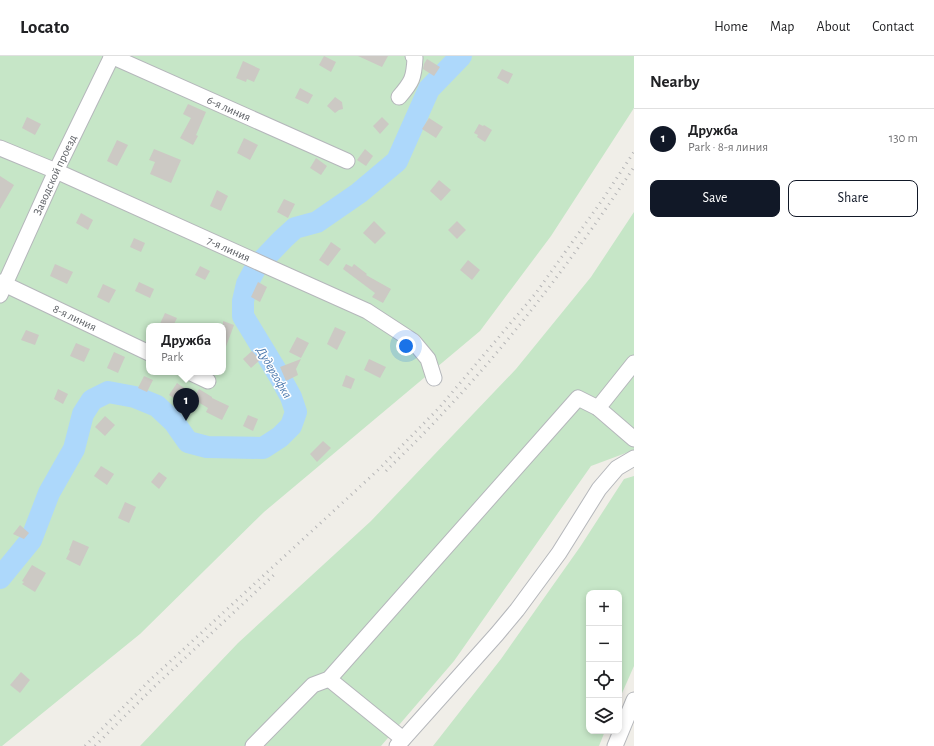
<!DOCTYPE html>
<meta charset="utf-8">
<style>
:root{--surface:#fff;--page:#f6f6f6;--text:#202124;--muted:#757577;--line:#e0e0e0;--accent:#111827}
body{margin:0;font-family:"Alegreya Sans",sans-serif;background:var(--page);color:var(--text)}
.controls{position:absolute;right:12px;bottom:12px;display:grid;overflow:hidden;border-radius:8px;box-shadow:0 2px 6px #0003}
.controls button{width:36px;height:36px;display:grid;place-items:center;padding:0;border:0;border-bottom:1px solid var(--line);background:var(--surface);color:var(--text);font:20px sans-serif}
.you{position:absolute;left:406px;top:290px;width:14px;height:14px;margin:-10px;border:3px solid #fff;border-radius:50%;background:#1a73e8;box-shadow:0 0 0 6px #1a73e833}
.badge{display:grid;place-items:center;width:26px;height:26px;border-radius:50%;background:var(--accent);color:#fff;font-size:13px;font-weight:700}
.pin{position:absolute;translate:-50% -33px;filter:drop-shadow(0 1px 2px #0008)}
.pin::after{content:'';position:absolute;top:21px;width:14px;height:12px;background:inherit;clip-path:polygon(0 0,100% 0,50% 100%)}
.popup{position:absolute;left:146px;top:267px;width:80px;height:52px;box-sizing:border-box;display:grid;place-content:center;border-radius:8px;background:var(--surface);filter:drop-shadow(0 1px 3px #0005);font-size:13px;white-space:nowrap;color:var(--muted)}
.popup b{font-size:15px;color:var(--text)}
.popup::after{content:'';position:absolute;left:50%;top:100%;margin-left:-8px;border:8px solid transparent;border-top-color:var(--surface)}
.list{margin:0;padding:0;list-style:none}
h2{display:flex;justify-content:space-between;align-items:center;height:52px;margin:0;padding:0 16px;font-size:17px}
h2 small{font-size:13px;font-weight:400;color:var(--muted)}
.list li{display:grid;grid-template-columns:26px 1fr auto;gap:12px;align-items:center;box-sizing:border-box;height:60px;padding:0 16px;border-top:1px solid var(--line)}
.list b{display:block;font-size:15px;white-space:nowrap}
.list p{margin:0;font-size:13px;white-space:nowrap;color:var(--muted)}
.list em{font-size:13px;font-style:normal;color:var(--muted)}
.actions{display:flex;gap:8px;padding:12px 16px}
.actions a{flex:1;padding:9px 0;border:1px solid var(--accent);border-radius:8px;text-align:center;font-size:14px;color:var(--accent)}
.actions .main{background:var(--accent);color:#fff}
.icon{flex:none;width:22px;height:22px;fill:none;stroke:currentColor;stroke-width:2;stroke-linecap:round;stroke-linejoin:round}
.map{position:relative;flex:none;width:634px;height:690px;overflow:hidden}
header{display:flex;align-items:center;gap:24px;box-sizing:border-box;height:56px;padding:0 20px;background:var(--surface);border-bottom:1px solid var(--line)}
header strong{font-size:19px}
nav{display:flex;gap:22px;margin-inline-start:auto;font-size:14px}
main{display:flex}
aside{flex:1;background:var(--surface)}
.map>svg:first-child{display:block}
.green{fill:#c6e6c7;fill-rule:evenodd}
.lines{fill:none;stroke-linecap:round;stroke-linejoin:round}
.river{stroke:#add8fb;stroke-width:22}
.building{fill:#ccc9c4}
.minor-casing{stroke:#b5b7bb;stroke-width:17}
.minor{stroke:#fff;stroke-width:15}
.rail{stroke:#b6b6b7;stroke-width:3;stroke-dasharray:1 5;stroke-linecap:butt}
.labels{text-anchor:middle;stroke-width:3;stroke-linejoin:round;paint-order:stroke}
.street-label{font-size:12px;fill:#5f6267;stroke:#fff}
.water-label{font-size:13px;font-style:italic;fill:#4a78ad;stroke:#fff}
</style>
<header>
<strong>Locato</strong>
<nav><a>Home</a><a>Map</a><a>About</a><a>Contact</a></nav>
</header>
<main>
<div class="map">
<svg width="634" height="690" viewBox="0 0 634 690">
<rect width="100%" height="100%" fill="#f0eee8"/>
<g class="green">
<path d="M0 0H634V52L551 180 480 275 264 456 140 578 2 690H0ZM149 270H223V316H149Z"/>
<polygon points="634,156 634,394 591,410 454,605 381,690 140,690 238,587 371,465 516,313 591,221"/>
<polygon points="634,420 634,610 619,644 619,537 589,537 589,675 605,675 599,690 433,690 501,603 580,491 624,423"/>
</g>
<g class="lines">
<polyline class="river" points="0,522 31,484 49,437 74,393 83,358 92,344 108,336 135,341 157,350 174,366 188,386 207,391 263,392 280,381 291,370 296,356 291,341 280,321 243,260 243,245 247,228 256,211 283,183 295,172 317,166 359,137 397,105 429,33 461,0"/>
</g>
<g class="building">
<polygon points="324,0 336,6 331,16 319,9"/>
<polygon points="358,0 388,0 382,11"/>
<polygon points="427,3 440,11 434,20 423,13 424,8"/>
<polygon points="243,5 260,13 254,26 247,23 246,26 236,22"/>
<polygon points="502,13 513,18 508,28 497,22"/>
<polygon points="300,32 313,39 308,48 295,42"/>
<polygon points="335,41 342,46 343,53 339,54 335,57 327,50"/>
<polygon points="188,48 206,56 196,79 198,80 193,89 180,82 191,62 183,58"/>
<polygon points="27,61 41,68 35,79 22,72"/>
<polygon points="382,61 389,68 380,78 373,70"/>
<polygon points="429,62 443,71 436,82 422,73"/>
<polygon points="479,68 483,70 484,69 492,74 485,86 477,81 478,79 474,77"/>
<polygon points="244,82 258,89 250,104 237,97"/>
<polygon points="117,84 128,89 117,110 107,105"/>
<polygon points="154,93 181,104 171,127 150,118 155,106 149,104"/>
<polygon points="365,93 373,100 366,110 357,104"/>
<polygon points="316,102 327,110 321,119 310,112"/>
<polygon points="0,120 14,129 0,153"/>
<polygon points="439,124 451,134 441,145 430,135"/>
<polygon points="217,134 228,140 221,155 210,150"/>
<polygon points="284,143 295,148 288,162 277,156"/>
<polygon points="81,157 93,164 88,174 76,167"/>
<polygon points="374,165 386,177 375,188 363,177"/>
<polygon points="457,165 466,174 457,183 448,174"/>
<polygon points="134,182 145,187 141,196 130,191"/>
<polygon points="331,186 341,193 328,210 319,204"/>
<polygon points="468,204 480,214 472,224 460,214"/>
<polygon points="55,208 73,216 67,228 50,220"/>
<polygon points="346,208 352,211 354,208 367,218 366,219 391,233 383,247 372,241 375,237 343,213"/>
<polygon points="200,210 210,215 205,224 195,219"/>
<polygon points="139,226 154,233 150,242 135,235"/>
<polygon points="258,226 267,231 260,246 251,241"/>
<polygon points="103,228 116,234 109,247 97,241"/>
<polygon points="165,257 177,262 173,270 159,270"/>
<polygon points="223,265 234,269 224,296 223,296"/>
<polygon points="335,271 346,276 337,294 327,288"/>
<polygon points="26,274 39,279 35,289 21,284"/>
<polygon points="297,281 309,287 301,302 289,296"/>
<polygon points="76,287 90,293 84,306 70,300"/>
<polygon points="252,295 260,304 251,312 243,303"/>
<polygon points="114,296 125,301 118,317 107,312"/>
<polygon points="301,303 296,313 298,319 286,325 280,311"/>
<polygon points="369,303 386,311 380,322 364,314"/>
<polygon points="346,319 355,323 351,333 342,330"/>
<polygon points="144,320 153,324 147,336 138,332"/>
<polygon points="177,327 193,338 185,350 169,339"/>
<polygon points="58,333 68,338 63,348 54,343"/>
<polygon points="199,333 212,341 212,342 229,350 222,364 206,356 208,352 193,343"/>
<polygon points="248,359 258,363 253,375 243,370"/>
<polygon points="105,360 115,369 105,380 95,371"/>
<polygon points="323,385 331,392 317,406 310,398"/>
<polygon points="101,410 114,418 107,429 94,420"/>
<polygon points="159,416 167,422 159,433 151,426"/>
<polygon points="125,446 136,451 129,467 118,462"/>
<polygon points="20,469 29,477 24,483 13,478"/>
<polygon points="73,484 89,491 80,510 66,503 70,495 69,494"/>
<polygon points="32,509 46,517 35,536 22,528 24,526 22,525"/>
<polygon points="21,616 30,624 20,637 10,629"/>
</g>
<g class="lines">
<g class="minor-casing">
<g id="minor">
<path id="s1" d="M111 0 347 105"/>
<path d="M399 41C412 26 414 22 415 2L413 0"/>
<path id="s2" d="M0 92 56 115 271 212 367 255 413 285 428 303 434 322"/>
<path id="s3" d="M0 226 149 297"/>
<path id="s4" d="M0 239 56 115 112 0"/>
<polyline points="189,316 208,325"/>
<polyline points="598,352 634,307"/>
<polyline points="329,623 403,683"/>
<polyline points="253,690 313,629 329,623 578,342 598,352 634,383"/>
<polyline points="397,690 497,578 517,554 559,497 599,433 617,412 634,402"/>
<polyline points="615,690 634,644"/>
</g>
</g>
<use href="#minor" class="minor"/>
<g class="rail">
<path d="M386 415C405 396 425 377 443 357 514 282 577 197 634 111"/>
<polyline points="85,690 149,625 377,415 439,352 536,237 603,143 634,96"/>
<polyline points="95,690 154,631 277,516"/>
</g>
</g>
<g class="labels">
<g class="street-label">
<text dy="4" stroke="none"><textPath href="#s1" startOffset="129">6-я линия</textPath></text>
<text dy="4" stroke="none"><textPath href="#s4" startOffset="132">Заводской проезд</textPath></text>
<text dy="4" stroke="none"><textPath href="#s2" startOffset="250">7-я линия</textPath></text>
<text dy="4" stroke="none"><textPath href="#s3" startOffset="83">8-я линия</textPath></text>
</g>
<g class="water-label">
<text transform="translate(275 316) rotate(60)" y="5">Дудергофка</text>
</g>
</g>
</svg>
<div class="controls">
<button>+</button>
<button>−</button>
<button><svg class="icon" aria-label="locate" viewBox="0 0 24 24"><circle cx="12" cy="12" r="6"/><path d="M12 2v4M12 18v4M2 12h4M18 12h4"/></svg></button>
<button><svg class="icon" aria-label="layers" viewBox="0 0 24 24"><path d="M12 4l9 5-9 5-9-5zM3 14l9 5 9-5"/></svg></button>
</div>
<div class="you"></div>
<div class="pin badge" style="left:186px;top:365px">1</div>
<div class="popup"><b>Дружба</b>Park</div>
</div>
<aside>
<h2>Nearby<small></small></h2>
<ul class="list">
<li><span class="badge">1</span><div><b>Дружба</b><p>Park · 8-я линия</p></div><em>130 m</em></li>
</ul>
<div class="actions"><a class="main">Save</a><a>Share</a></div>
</aside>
</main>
